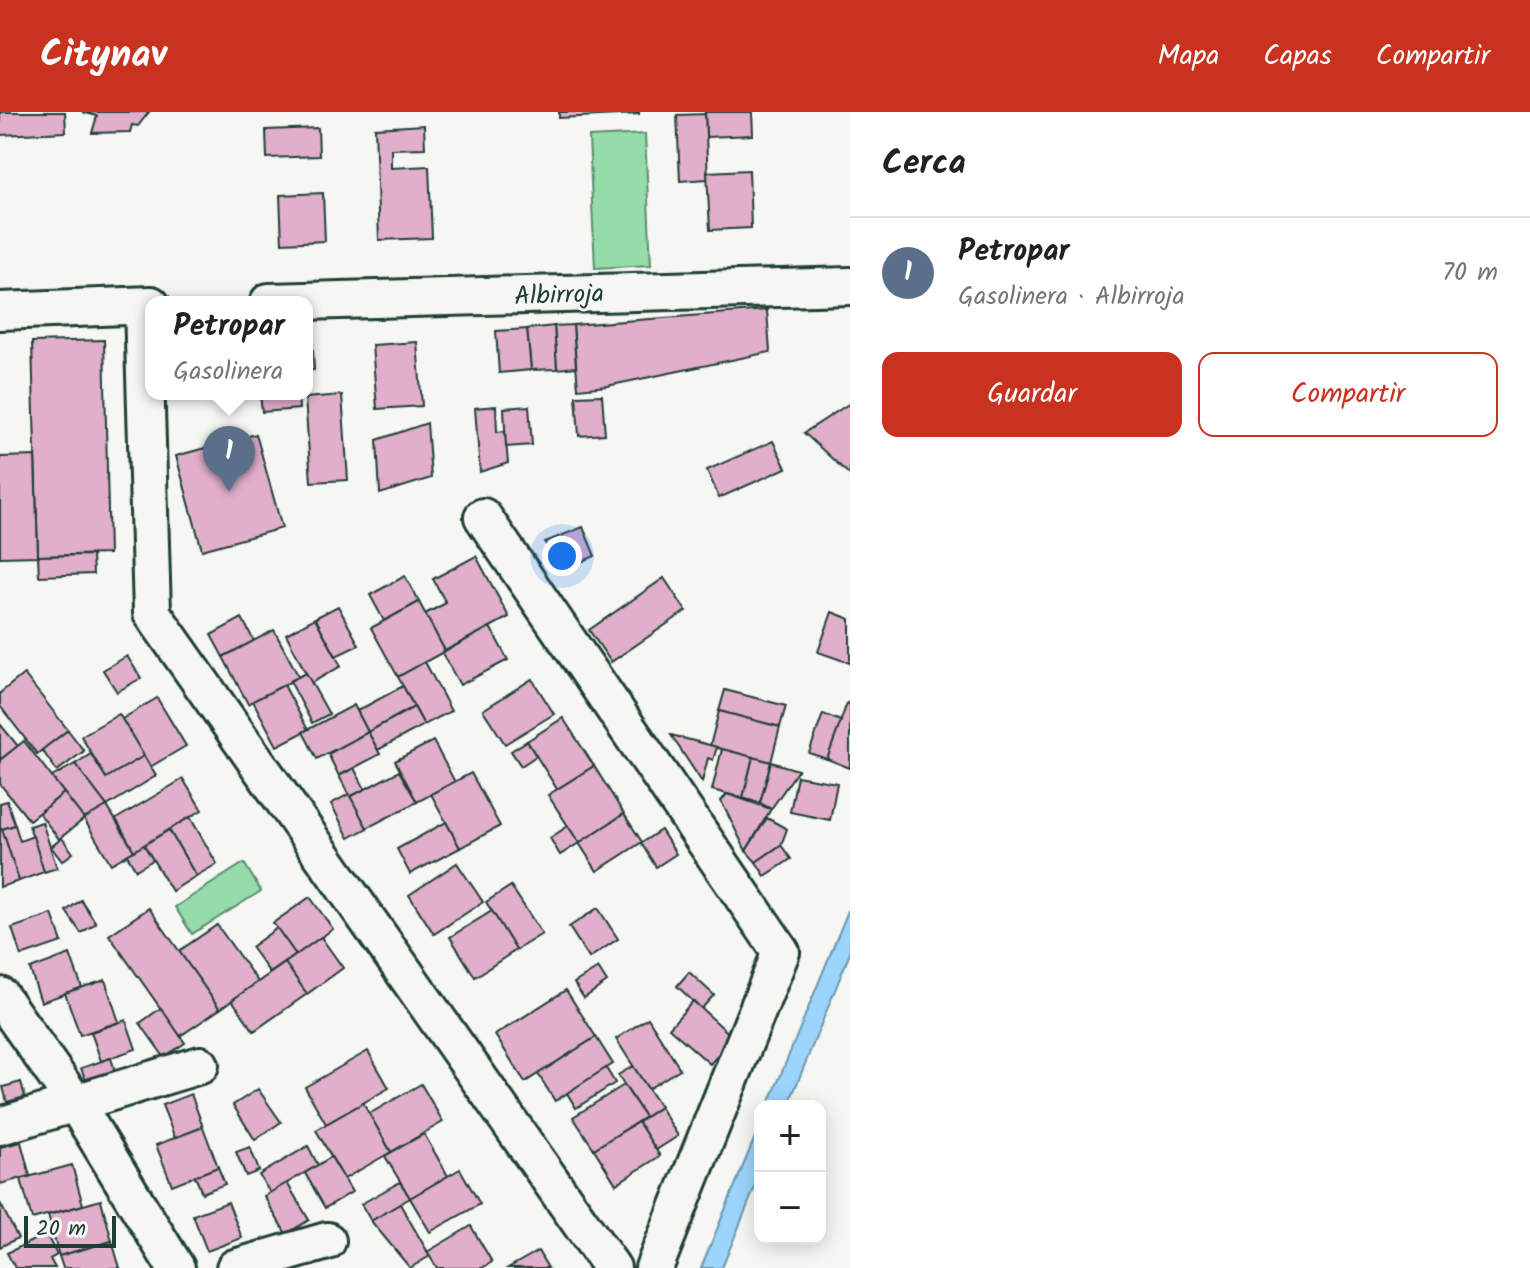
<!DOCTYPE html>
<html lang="es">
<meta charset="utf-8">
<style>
:root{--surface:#fff;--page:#f6f6f6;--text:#222;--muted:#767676;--line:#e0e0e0;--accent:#c8321e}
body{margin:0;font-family:Kalam,sans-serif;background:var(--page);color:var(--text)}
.controls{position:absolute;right:24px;bottom:24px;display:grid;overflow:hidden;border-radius:16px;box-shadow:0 4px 20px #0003}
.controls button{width:72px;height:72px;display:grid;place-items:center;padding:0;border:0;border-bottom:2px solid var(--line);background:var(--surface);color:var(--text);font:40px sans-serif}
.scale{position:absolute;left:24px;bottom:20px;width:92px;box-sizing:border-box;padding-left:8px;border:4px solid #1f3d34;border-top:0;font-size:22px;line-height:28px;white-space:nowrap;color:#1f3d34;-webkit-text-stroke:6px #f6f6f2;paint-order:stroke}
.you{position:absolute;left:562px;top:444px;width:28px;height:28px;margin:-20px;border:6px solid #fff;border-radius:50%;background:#1a73e8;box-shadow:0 0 0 12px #1a73e833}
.badge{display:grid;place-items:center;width:52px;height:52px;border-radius:50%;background:var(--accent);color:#fff;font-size:26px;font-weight:700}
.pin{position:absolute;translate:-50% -66px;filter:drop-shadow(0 2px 4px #0008)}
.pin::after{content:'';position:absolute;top:42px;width:28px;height:24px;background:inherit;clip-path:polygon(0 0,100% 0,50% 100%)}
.popup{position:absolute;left:145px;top:184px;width:168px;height:104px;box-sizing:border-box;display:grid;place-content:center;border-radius:16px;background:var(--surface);filter:drop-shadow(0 2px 6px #0005);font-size:26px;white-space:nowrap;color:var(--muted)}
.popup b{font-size:30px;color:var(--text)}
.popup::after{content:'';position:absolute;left:50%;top:100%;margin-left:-16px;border:16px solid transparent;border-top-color:var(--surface)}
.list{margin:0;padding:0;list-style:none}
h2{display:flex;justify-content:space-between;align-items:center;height:104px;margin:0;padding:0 32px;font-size:34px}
h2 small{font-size:26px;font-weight:400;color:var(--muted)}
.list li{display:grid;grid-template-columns:52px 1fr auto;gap:24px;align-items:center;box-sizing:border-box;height:112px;padding:0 32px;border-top:2px solid var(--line)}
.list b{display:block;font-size:30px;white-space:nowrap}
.list p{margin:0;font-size:26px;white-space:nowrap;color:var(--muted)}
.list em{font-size:26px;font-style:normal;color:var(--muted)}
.actions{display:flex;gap:16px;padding:24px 32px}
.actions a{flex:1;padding:18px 0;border:2px solid var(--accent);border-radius:16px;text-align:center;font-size:28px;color:var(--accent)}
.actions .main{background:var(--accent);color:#fff}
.map{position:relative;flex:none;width:850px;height:1156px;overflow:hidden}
header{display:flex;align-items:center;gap:48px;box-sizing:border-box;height:112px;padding:0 40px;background:var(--accent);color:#fff}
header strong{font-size:38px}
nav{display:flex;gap:44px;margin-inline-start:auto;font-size:28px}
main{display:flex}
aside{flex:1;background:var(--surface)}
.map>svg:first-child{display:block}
.green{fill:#95dcaa;stroke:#5a8c6f;stroke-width:2}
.water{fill:#9dd4fc;stroke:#6b98ac;stroke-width:2}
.building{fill:#e1aecc;stroke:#1f3d34;stroke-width:2}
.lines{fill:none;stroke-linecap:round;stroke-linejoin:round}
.minor-casing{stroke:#1f3d34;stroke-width:42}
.minor{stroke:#f6f6f2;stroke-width:36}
.labels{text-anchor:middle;stroke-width:6;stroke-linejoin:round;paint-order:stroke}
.street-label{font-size:26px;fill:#1f3d34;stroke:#f6f6f2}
</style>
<header>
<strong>Citynav</strong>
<nav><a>Mapa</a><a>Capas</a><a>Compartir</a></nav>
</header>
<main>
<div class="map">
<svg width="850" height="1156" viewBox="0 0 850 1156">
<rect width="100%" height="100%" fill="#f6f6f2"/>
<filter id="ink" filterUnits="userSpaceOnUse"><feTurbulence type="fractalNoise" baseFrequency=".0125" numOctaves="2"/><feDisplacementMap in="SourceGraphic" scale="16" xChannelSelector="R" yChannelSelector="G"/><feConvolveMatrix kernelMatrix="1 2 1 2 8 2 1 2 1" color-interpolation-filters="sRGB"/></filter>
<g filter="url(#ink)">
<g class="green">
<polygon points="645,22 651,153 595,156 589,25"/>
<polygon points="244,751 261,779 192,822 175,795"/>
</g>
<g class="water">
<polygon points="850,794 850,841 788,994 768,994"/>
<polygon points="760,1013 760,1063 722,1156 701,1156"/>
</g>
<g class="building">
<polygon points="0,0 65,0 66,20 0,23"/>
<polygon points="82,0 149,0 138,14 132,13 130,20 92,21 97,4"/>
<polygon points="559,0 639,0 639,2 559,6"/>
<polygon points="705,0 752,0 753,23 706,25"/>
<polygon points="705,2 708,67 680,69 677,3"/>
<polygon points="424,13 425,36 391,37 391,56 429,54 432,126 379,128 375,16"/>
<polygon points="318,16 319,44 267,46 266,18"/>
<polygon points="749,58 751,116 710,118 707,60"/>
<polygon points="323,81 325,129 282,131 280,83"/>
<polygon points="767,198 770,240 607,274 578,277 573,213"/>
<polygon points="573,213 576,255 557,257 554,214"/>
<polygon points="554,214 557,257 531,258 527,217"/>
<polygon points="527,217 531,258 499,261 496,219"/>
<polygon points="307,220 312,220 314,258 307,259"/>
<polygon points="104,228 109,442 38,444 32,230"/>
<polygon points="417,230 422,294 377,297 372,233"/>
<polygon points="260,282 298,282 299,297 262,300"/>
<polygon points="342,283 348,368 311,370 305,286"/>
<polygon points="602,283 605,322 579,324 576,284"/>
<polygon points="850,291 850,363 804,321"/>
<polygon points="496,294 497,320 505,319 508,351 480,360 475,296"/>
<polygon points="529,294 532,333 506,335 504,296"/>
<polygon points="427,311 431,366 380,382 377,328"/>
<polygon points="256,322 282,416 202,438 176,344"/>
<polygon points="773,329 786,356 719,386 707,358"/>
<polygon points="35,344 38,444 0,445 0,345"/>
<polygon points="583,415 595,444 558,460 545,430"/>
<polygon points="92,443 93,462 39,464 38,444"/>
<polygon points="476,444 509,505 445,539 425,502 446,491 433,467"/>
<polygon points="405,464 419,490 384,509 370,483"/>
<polygon points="664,466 686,499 611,550 589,518"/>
<polygon points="419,490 445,539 398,565 371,516"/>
<polygon points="338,494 359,533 336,544 315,506"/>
<polygon points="832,500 850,507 850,551 818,540"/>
<polygon points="242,506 254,529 223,545 211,523"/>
<polygon points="315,506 341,554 311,571 286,522"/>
<polygon points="490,515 508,548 460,573 442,541"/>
<polygon points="274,518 299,565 248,592 223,545"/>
<polygon points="127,544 141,566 117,580 103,558"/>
<polygon points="425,550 451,599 424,613 398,565"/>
<polygon points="306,561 329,602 312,611 290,569"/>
<polygon points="24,562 68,618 37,642 0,594 0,581"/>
<polygon points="532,567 554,602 505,632 483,598"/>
<polygon points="284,573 308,618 277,634 253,589"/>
<polygon points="403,574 414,595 368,620 357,599"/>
<polygon points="725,578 786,594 780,615 719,599"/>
<polygon points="157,586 186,634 150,655 122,607"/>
<polygon points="847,591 850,592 850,656 827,647"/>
<polygon points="354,593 368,620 317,647 303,620"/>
<polygon points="414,595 424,613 378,638 368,620"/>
<polygon points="719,599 780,615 771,650 710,634"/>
<polygon points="119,602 144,644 106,666 81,624"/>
<polygon points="823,602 841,609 827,647 809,641"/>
<polygon points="563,606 594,654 557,677 527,629"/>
<polygon points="0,612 18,634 0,648"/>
<polygon points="68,618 84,639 57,659 42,638"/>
<polygon points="368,620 380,642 339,664 328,642"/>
<polygon points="671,623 717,635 713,648 708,646 702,670"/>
<polygon points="24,629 64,681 29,708 0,672 0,648"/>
<polygon points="433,629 455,670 417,690 395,649"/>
<polygon points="527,629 536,644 521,654 511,639"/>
<polygon points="722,637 753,645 743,686 712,678"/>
<polygon points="91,642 106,666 144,644 156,664 107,694 75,652"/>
<polygon points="753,645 771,650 760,691 743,686"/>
<polygon points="771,650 798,658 771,697 760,691"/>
<polygon points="75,652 107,694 84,707 52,665"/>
<polygon points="594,654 624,702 579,731 548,683"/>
<polygon points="354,656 365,677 350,685 339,664"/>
<polygon points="399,659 417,690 367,716 350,685"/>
<polygon points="471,661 500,714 460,736 431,682"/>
<polygon points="797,664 837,671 830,708 790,700"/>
<polygon points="183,667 202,698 134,739 116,707"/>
<polygon points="64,681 84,707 59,727 39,701"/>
<polygon points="349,682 367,716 349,726 331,692"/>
<polygon points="727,682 771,697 746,739 721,689"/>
<polygon points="7,689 15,713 0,718 0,691"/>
<polygon points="107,694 134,739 111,752 84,707"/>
<polygon points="624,702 642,730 597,759 579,731"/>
<polygon points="190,705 217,752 196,764 169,718"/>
<polygon points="767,706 787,717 781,733 756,750 746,739"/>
<polygon points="42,710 57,756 44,760 29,714"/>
<polygon points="446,710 460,736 410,762 397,737"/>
<polygon points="15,713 20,729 33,724 44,760 19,769 2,717"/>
<polygon points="568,714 579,731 560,743 550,726"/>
<polygon points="2,717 19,769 0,775 0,718"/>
<polygon points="169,718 196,764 172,779 144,733"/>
<polygon points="661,718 676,742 656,755 641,731"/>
<polygon points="62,726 73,741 62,749 51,735"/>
<polygon points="144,733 153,748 136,758 127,743"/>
<polygon points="781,733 791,747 765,764 756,750"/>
<polygon points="457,751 483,790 434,822 409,783"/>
<polygon points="511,774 542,822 516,838 486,790"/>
<polygon points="310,785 333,817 296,843 273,811"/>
<polygon points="81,788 96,811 81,821 66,799"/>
<polygon points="149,796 220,897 180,924 109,823"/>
<polygon points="598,796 618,827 589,846 569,815"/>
<polygon points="492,799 516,838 475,865 450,825"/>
<polygon points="52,802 62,830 21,844 12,816"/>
<polygon points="217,813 258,870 220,897 179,839"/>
<polygon points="277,816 296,843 270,861 251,835"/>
<polygon points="321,825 343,856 307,882 285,851"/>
<polygon points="70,842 82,876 41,890 30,857"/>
<polygon points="285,851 307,882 254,919 232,888"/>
<polygon points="598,856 607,870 584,886 574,871"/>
<polygon points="689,860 714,883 701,897 677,874"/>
<polygon points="105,868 119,910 80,923 65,881"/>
<polygon points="566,878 596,925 525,970 495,923"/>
<polygon points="693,889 734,926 710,952 669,916"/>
<polygon points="161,896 185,931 164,945 140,911"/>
<polygon points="648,906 680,957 648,977 616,927"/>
<polygon points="126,908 136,937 101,949 91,920"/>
<polygon points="596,925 613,952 555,989 538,962"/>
<polygon points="368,939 389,976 326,1012 305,975"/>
<polygon points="111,946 115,959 86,969 81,956"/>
<polygon points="633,954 660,995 645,1005 618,963"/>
<polygon points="606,956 615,971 576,996 567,981"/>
<polygon points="21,970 25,985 7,990 3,975"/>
<polygon points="421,972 443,1010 391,1040 369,1002"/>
<polygon points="624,973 645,1005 594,1037 573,1005"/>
<polygon points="258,977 281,1010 255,1028 233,993"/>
<polygon points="191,982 203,1015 175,1026 162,993"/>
<polygon points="363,991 391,1040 344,1067 316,1018"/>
<polygon points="660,995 678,1024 656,1038 638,1010"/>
<polygon points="638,1010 660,1044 616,1072 594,1037"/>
<polygon points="203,1015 218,1055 172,1073 156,1033"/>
<polygon points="424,1022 448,1064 410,1086 385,1044"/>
<polygon points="21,1030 30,1064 0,1072 0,1035"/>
<polygon points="308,1034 318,1053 270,1081 259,1063"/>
<polygon points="250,1035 259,1059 246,1064 236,1040"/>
<polygon points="331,1045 352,1080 325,1096 305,1061"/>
<polygon points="72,1053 83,1093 32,1107 21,1067"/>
<polygon points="218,1055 225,1072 202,1081 195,1064"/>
<polygon points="460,1057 480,1092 430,1120 410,1086"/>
<polygon points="400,1070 410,1086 371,1109 361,1092"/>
<polygon points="287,1071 309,1108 286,1122 264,1084"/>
<polygon points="101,1088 112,1129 59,1144 48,1103"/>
<polygon points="228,1090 242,1126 207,1139 193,1103"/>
<polygon points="0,1091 18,1126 0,1135"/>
<polygon points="400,1092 430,1144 410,1156 371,1109"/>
<polygon points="471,1114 492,1150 482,1156 437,1156 427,1140"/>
<polygon points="46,1122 57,1143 50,1147 55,1156 15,1156 7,1141"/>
<polygon points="112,1129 120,1156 63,1156 59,1144"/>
<polygon points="538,1139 548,1156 508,1156"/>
</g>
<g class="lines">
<g class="minor-casing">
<g id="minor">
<polyline points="269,190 850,174"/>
<polyline points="143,194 152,501 612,1156"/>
<polyline points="0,199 151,193"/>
<polyline points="483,405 781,840 654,1156"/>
<polyline points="0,884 76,992 176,1156"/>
<polyline points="0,1014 200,953"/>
<polyline points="235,1156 327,1129"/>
</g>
</g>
<use href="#minor" class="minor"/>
</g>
</g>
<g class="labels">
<g class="street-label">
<text transform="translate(559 182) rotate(-2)" y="9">Albirroja</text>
</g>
</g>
</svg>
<div class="controls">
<button>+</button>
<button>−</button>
</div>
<div class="scale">20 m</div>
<div class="you"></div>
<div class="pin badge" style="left:229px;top:380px;background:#5c6f8a">1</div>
<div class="popup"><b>Petropar</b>Gasolinera</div>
</div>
<aside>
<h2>Cerca<small></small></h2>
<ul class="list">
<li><span class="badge" style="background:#5c6f8a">1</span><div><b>Petropar</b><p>Gasolinera · Albirroja</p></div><em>70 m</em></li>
</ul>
<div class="actions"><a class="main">Guardar</a><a>Compartir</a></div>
</aside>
</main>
